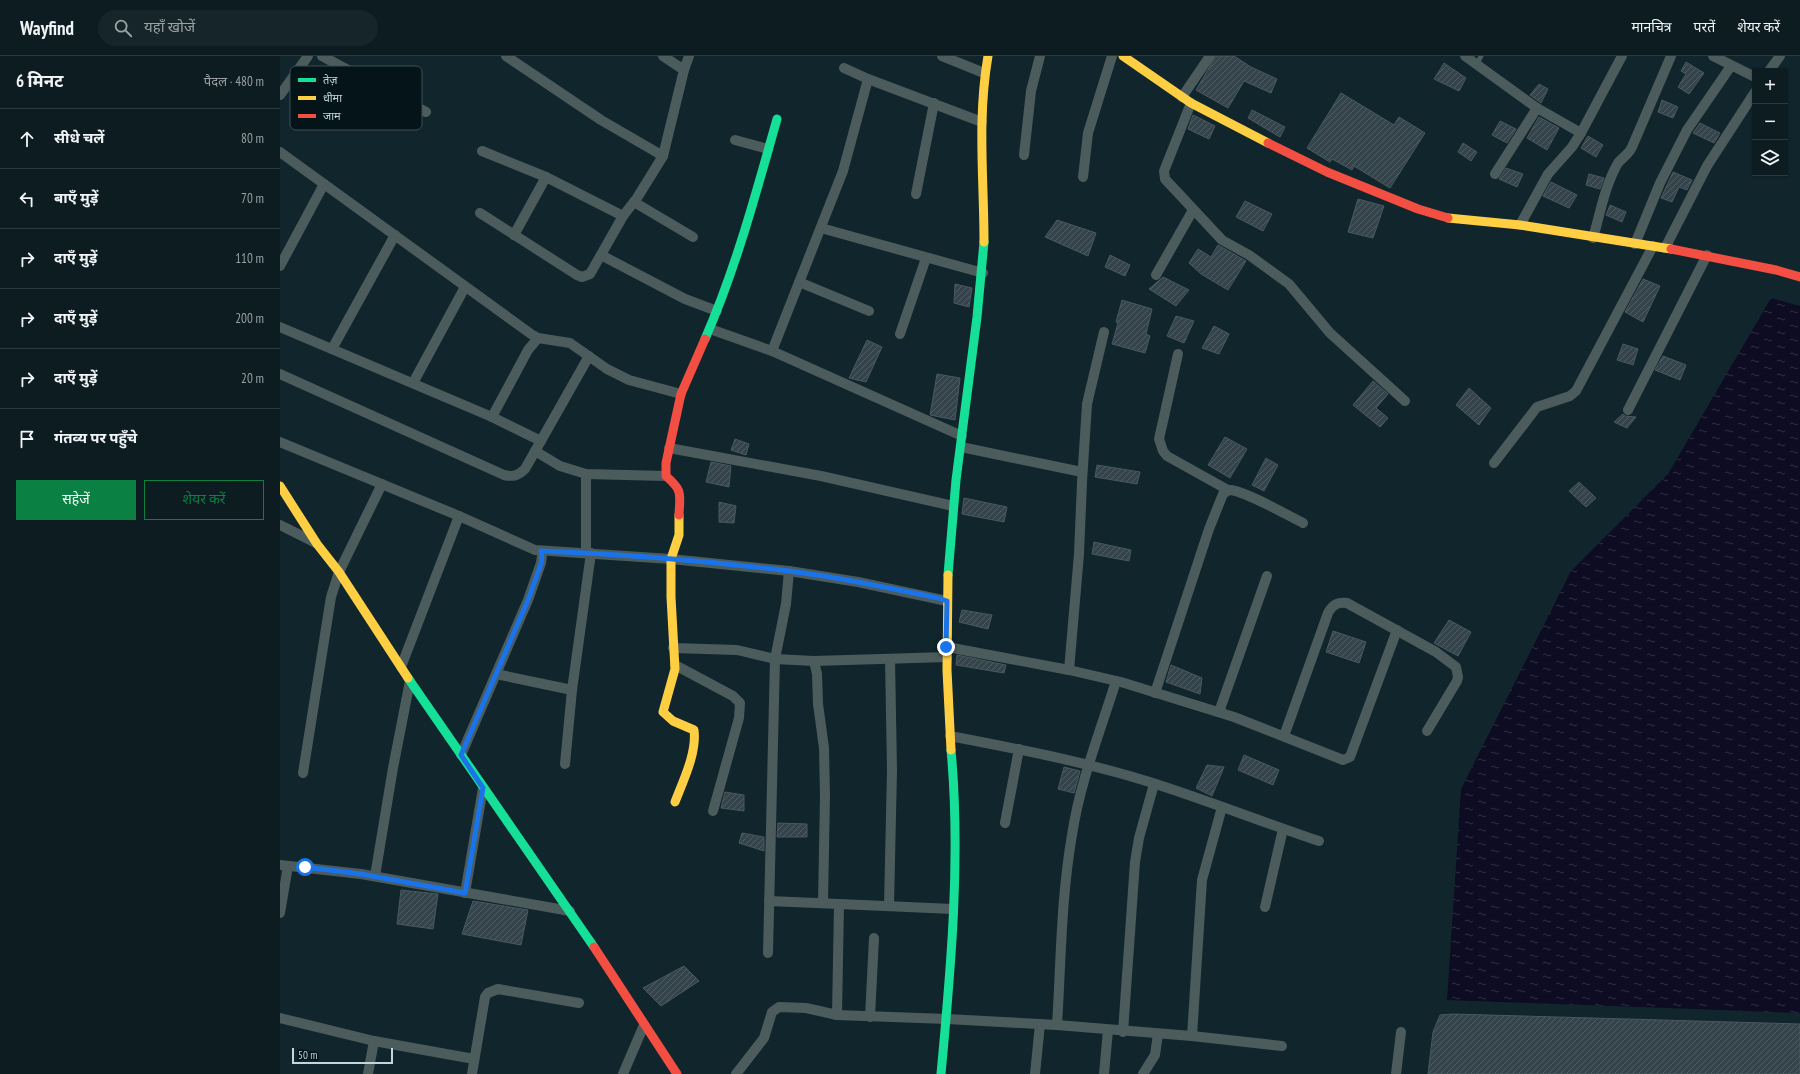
<!DOCTYPE html>
<html lang="hi">
<meta charset="utf-8">
<style>
:root{--surface:#0c1c21;--page:#15252a;--text:#f1f3f6;--muted:#9aa1a5;--line:#2c3a3f;--accent:#0b8043}
body{margin:0;font-family:"PT Sans Narrow","Noto Sans Devanagari",sans-serif;background:var(--page);color:var(--text)}
.controls{position:absolute;right:12px;top:12px;display:grid;overflow:hidden;border-radius:0px;box-shadow:0 1px 3px #0004}
.controls button{width:36px;height:36px;display:grid;place-items:center;padding:0;border:0;border-bottom:1px solid var(--line);background:var(--surface);color:var(--text);font:20px sans-serif}
.scale{position:absolute;left:12px;bottom:10px;width:101px;box-sizing:border-box;padding-left:4px;border:2px solid #c1d6dd;border-top:0;font-size:11px;line-height:14px;white-space:nowrap;color:#c1d6dd;-webkit-text-stroke:3px #041419;paint-order:stroke}
.stop{position:absolute;width:12px;height:12px;margin:-9px;border:3px solid #1a73e8;border-radius:50%;background:#fff}
.stop.end{background:#1a73e8;border-color:#fff;box-shadow:0 1px 4px #0008}
.list{margin:0;padding:0;list-style:none}
h2{display:flex;justify-content:space-between;align-items:center;height:52px;margin:0;padding:0 16px;font-size:17px}
h2 small{font-size:13px;font-weight:400;color:var(--muted)}
.list li{display:grid;grid-template-columns:26px 1fr auto;gap:12px;align-items:center;box-sizing:border-box;height:60px;padding:0 16px;border-top:1px solid var(--line)}
.list b{display:block;font-size:15px;white-space:nowrap}
.list em{font-size:13px;font-style:normal;color:var(--muted)}
.actions{display:flex;gap:8px;padding:12px 16px}
.actions a{flex:1;padding:9px 0;border:1px solid var(--accent);border-radius:0px;text-align:center;font-size:14px;color:var(--accent)}
.actions .main{background:var(--accent);color:#fff}
.icon{flex:none;width:22px;height:22px;fill:none;stroke:currentColor;stroke-width:2;stroke-linecap:round;stroke-linejoin:round}
.map{position:relative;flex:none;width:1520px;height:1018px;overflow:hidden}
header{display:flex;align-items:center;gap:24px;box-sizing:border-box;height:56px;padding:0 20px;background:var(--surface);border-bottom:1px solid var(--line)}
header strong{font-size:19px}
nav{display:flex;gap:22px;margin-inline-start:auto;font-size:14px}
.search{width:280px;height:36px;background:var(--page);display:flex;align-items:center;gap:10px;box-sizing:border-box;padding:0 14px;border-radius:22px;color:var(--muted);font-size:15px}
main{display:flex}
aside{flex:1;background:var(--surface)}
.map>svg:first-child{display:block}
.water{fill:url(#water-ripples)}
.building{fill:url(#building-hatch);stroke:#4a5860}
.lines{fill:none;stroke-linecap:round;stroke-linejoin:round}
.lane{stroke:#4c5c5c;stroke-width:5}
.street{stroke:#4c5c5c;stroke-width:10}
.fast{stroke:#16e098;stroke-width:9}
.slow{stroke:#ffcf43;stroke-width:9}
.jam{stroke:#f24e42;stroke-width:9}
.route{stroke:#1a73e8;stroke-width:5}
.key{fill:#041419;stroke:#3d4e54;stroke-width:1}
.key-label{font-size:11px;fill:#c1d6dd}
</style>
<header>
<strong>Wayfind</strong>
<div class="search"><svg class="icon" aria-label="search" viewBox="0 0 24 24"><circle cx="10" cy="10" r="6"/><path d="M15 15l6 6"/></svg>यहाँ खोजें</div>
<nav><a>मानचित्र</a><a>परतें</a><a>शेयर करें</a></nav>
</header>
<main>
<aside>
<h2>6 मिनट<small>पैदल · 480 m</small></h2>
<ul class="list">
<li><svg class="icon" aria-label="ahead" viewBox="0 0 24 24"><path d="M12 20V5M6 11l6-6 6 6"/></svg><div><b>सीधे चलें</b></div><em>80 m</em></li>
<li><svg class="icon" aria-label="left" viewBox="0 0 24 24"><path d="M17 20v-9H6M10 6l-5 5 5 5"/></svg><div><b>बाएँ मुड़ें</b></div><em>70 m</em></li>
<li><svg class="icon" aria-label="right" viewBox="0 0 24 24"><path d="M7 20v-9h11M14 6l5 5-5 5"/></svg><div><b>दाएँ मुड़ें</b></div><em>110 m</em></li>
<li><svg class="icon" aria-label="right" viewBox="0 0 24 24"><path d="M7 20v-9h11M14 6l5 5-5 5"/></svg><div><b>दाएँ मुड़ें</b></div><em>200 m</em></li>
<li><svg class="icon" aria-label="right" viewBox="0 0 24 24"><path d="M7 20v-9h11M14 6l5 5-5 5"/></svg><div><b>दाएँ मुड़ें</b></div><em>20 m</em></li>
<li><svg class="icon" aria-label="arrive" viewBox="0 0 24 24"><path d="M6 21V4h12l-3 4 3 4H6"/></svg><div><b>गंतव्य पर पहुँचे</b></div></li>
</ul>
<div class="actions"><a class="main">सहेजें</a><a>शेयर करें</a></div>
</aside>
<div class="map">
<svg width="1520" height="1018" viewBox="0 0 1520 1018">
<defs>
<pattern id="water-ripples" width="26" height="14" patternUnits="userSpaceOnUse"><rect width="26" height="14" fill="#0d0c22"/><path d="M2 4q2-2 4 0t4 0M15 11q2-2 4 0t4 0" fill="none" stroke="#2e2f42"/></pattern>
<pattern id="building-hatch" width="6" height="6" patternUnits="userSpaceOnUse"><rect width="6" height="6" fill="#35434a"/><path d="M-1 1l2-2M0 6l6-6M5 7l2-2" fill="none" stroke="#505d64"/></pattern>
</defs>
<rect width="100%" height="100%" fill="#10262c"/>
<polygon class="water" points="1491,242 1520,250 1520,957 1167,944 1181,733 1291,515 1388,418"/>
<g class="building">
<polygon points="936,0 954,0 971,11 997,23 991,37 964,25 948,52 916,34"/>
<polygon points="1406,6 1424,17 1409,38 1398,31 1406,18 1401,15"/>
<polygon points="1164,7 1186,22 1179,35 1154,23"/>
<polygon points="1259,28 1268,33 1261,47 1250,39"/>
<polygon points="1061,37 1114,69 1119,61 1145,77 1110,132 1074,110 1072,114 1052,103 1050,106 1027,92"/>
<polygon points="1382,44 1398,51 1393,62 1378,56"/>
<polygon points="972,54 1005,71 1000,81 968,62"/>
<polygon points="913,59 935,70 929,83 908,73"/>
<polygon points="1259,61 1279,72 1267,94 1247,82"/>
<polygon points="1220,65 1236,73 1227,87 1212,79"/>
<polygon points="1420,67 1440,77 1434,87 1413,77"/>
<polygon points="1308,80 1323,89 1316,101 1301,92"/>
<polygon points="1183,87 1197,96 1191,105 1178,96"/>
<polygon points="1226,112 1243,118 1237,131 1219,123"/>
<polygon points="1393,116 1412,124 1407,134 1399,131 1392,146 1381,142"/>
<polygon points="1309,118 1324,122 1320,133 1306,129"/>
<polygon points="1271,126 1297,139 1289,152 1263,140"/>
<polygon points="1078,143 1104,150 1093,182 1068,176"/>
<polygon points="965,145 992,158 983,175 956,161"/>
<polygon points="1330,149 1346,156 1342,166 1326,159"/>
<polygon points="777,164 816,177 808,200 765,181"/>
<polygon points="938,189 966,205 948,234 921,218 909,207 918,193 931,201"/>
<polygon points="830,199 850,209 845,220 825,211"/>
<polygon points="883,221 909,234 896,250 869,233"/>
<polygon points="1363,223 1380,230 1363,266 1345,256"/>
<polygon points="675,228 692,232 689,251 674,247"/>
<polygon points="842,244 872,253 866,278 870,280 865,297 832,288 838,267 836,266"/>
<polygon points="896,260 914,265 904,287 887,280"/>
<polygon points="934,270 949,278 939,298 922,292"/>
<polygon points="587,284 602,291 586,326 569,322"/>
<polygon points="1343,288 1358,293 1353,309 1337,304"/>
<polygon points="1383,300 1406,309 1400,324 1375,314"/>
<polygon points="657,318 680,322 675,364 650,359"/>
<polygon points="1093,325 1108,338 1096,352 1108,362 1100,371 1073,349"/>
<polygon points="1189,332 1211,352 1199,369 1176,349"/>
<polygon points="1343,358 1345,360 1356,361 1347,372 1334,366"/>
<polygon points="945,381 967,393 950,422 928,409"/>
<polygon points="455,383 469,388 466,399 451,394"/>
<polygon points="986,402 998,409 984,435 972,429"/>
<polygon points="431,406 451,410 449,431 426,426"/>
<polygon points="817,409 860,416 857,428 815,421"/>
<polygon points="1299,426 1316,442 1306,451 1289,435"/>
<polygon points="684,442 727,451 724,466 682,458"/>
<polygon points="439,446 456,450 454,467 439,466"/>
<polygon points="814,486 851,494 849,505 812,498"/>
<polygon points="682,554 712,559 708,573 679,566"/>
<polygon points="1169,564 1191,576 1178,600 1154,587"/>
<polygon points="1053,575 1086,586 1079,607 1046,596"/>
<polygon points="677,599 726,609 724,617 676,609"/>
<polygon points="891,609 922,622 920,638 886,626"/>
<polygon points="964,699 999,714 993,729 958,714"/>
<polygon points="927,709 944,711 932,740 916,732"/>
<polygon points="784,711 800,715 794,737 778,733"/>
<polygon points="445,736 464,739 464,755 441,752"/>
<polygon points="498,767 527,768 527,781 497,781"/>
<polygon points="462,777 484,781 484,795 459,787"/>
<polygon points="121,834 158,838 153,873 117,868"/>
<polygon points="193,845 248,854 241,889 182,878"/>
<polygon points="404,910 419,925 381,950 363,932"/>
<polygon points="1173,958 1520,968 1520,1018 1148,1018 1153,976 1160,959"/>
</g>
<g class="lines">
<polyline class="lane" points="1197,8 1201,0"/>
<g class="street">
<polyline points="42,0 146,56"/>
<polyline points="226,0 321,64 383,100"/>
<polyline points="383,0 404,14"/>
<polyline points="662,0 704,17"/>
<polyline points="1185,0 1257,52 1301,77"/>
<polyline points="1433,0 1475,21"/>
<polyline points="564,12 588,23 702,66"/>
<polyline points="1489,15 1500,0"/>
<polyline points="0,39 28,0"/>
<polyline points="902,41 930,0"/>
<polyline points="911,47 884,115 885,123 942,184 969,199 1009,228 1050,277 1125,345"/>
<polyline points="455,84 488,93"/>
<polyline points="202,95 266,121 234,179"/>
<polyline points="0,96 251,278 258,282 290,287 327,313 349,324 401,338"/>
<polyline points="744,99 751,35 760,0"/>
<polyline points="1215,118 1257,52"/>
<polyline points="266,121 343,160"/>
<polyline points="803,121 808,77 832,0"/>
<polyline points="636,138 654,47"/>
<polyline points="354,146 413,181"/>
<polyline points="200,157 297,219 302,221 310,218 343,160 357,142 383,100 404,14 409,0"/>
<polyline points="1240,169 1268,118 1292,91 1301,77 1342,0"/>
<polyline points="541,172 703,217"/>
<path d="M1313 182C1320 158 1325 129 1338 107 1343 101 1349 98 1352 91L1391 0"/>
<polyline points="1355,188 1380,127 1407,74 1451,10"/>
<polyline points="1385,192 1427,110 1475,36"/>
<polyline points="321,199 405,243 437,255"/>
<polyline points="0,210 44,128"/>
<polyline points="876,219 913,154"/>
<polyline points="519,226 589,255"/>
<polyline points="0,271 212,361 261,385"/>
<polyline points="430,273 492,295 682,380"/>
<polyline points="620,278 646,202"/>
<polyline points="52,293 115,179"/>
<polyline points="492,295 563,115 588,23"/>
<polyline points="898,298 879,383 883,395 887,400 948,434"/>
<path d="M0 318 224 419C233 421 238 420 245 413L309 300"/>
<polyline points="133,327 185,231"/>
<polyline points="1348,354 1427,199"/>
<polyline points="212,361 248,294 258,282"/>
<polyline points="0,386 179,460 255,494 391,503 509,515 578,526 667,545"/>
<polyline points="681,391 802,416"/>
<polyline points="389,392 541,420 673,450"/>
<polyline points="255,395 280,410 306,418 386,420"/>
<polyline points="1214,407 1257,351 1290,340 1296,335 1373,190"/>
<polyline points="306,418 306,496"/>
<polyline points="0,469 36,487"/>
<polyline points="667,591 789,614 841,626 954,661 1063,704 1070,701 1117,574"/>
<polyline points="393,592 457,594 495,603 534,605 667,601"/>
<polyline points="534,605 537,618 538,648 544,692 545,740 543,846"/>
<polyline points="395,609 453,640 460,647 459,662 433,755"/>
<polyline points="121,611 179,460"/>
<polyline points="789,614 799,498 802,426 807,348 824,276"/>
<polyline points="216,618 292,634"/>
<path d="M875 637 929 473 943 438C946 436 948 434 951 434 969 437 1005 458 1023 467"/>
<polyline points="939,656 987,520"/>
<path d="M670 680C743 694 817 708 888 732 939 749 988 768 1039 785"/>
<path d="M1004 680 1048 557C1053 548 1058 546 1067 547L1156 596 1176 611 1178 621 1177 625 1147 675"/>
<polyline points="181,699 248,544 261,507 262,500 261,495"/>
<polyline points="285,708 292,634 311,497"/>
<polyline points="23,717 51,541 59,516 102,428"/>
<polyline points="725,767 739,693"/>
<polyline points="0,809 81,818 290,855"/>
<polyline points="95,820 113,712 130,625"/>
<polyline points="185,837 203,732"/>
<polyline points="489,845 559,848 557,959"/>
<polyline points="559,848 673,853"/>
<polyline points="609,850 612,714 610,603"/>
<polyline points="985,851 1003,773"/>
<polyline points="0,857 8,810"/>
<polyline points="488,897 495,603 506,548 509,515"/>
<polyline points="590,961 594,882"/>
<polyline points="0,962 94,985 194,1003"/>
<path d="M777 969C781 906 781 842 792 779 800 726 820 676 836 625"/>
<polyline points="843,976 855,806 859,782 874,728"/>
<polyline points="912,980 922,824 942,751"/>
<polyline points="88,1018 94,985"/>
<polyline points="192,1018 205,941 208,937 218,933 299,947"/>
<polyline points="343,1018 364,969"/>
<polyline points="456,1018 484,982 492,956 499,951 526,952 557,959 667,963 777,969 912,980 1002,990"/>
<polyline points="755,1018 760,968"/>
<polyline points="824,1018 828,974"/>
<polyline points="863,1018 875,999 878,978"/>
<polyline points="1116,1018 1121,976"/>
</g>
<g class="fast">
<path d="M425 283C456 212 476 137 497 63"/>
<polyline points="668,519 676,424 697,261 704,186"/>
<polyline points="128,622 314,891"/>
<path d="M661 1018C671 911 681 801 671 694"/>
</g>
<g class="slow">
<polyline points="843,0 911,47 988,87"/>
<polyline points="1168,162 1240,169 1391,193"/>
<path d="M704 186C704 122 697 64 708 0"/>
<polyline points="0,430 37,488 59,516 128,622"/>
<polyline points="668,519 667,614 671,694"/>
<path d="M395 746C403 725 417 697 414 674L393 665 383 656 395 613 391 541V503L399 479V459"/>
</g>
<g class="jam">
<polyline points="988,87 1047,116 1138,153 1168,162"/>
<polyline points="1391,193 1496,214 1520,221"/>
<path d="M399 459C400 437 403 435 386 420V407L401 338 425 283"/>
<polyline points="314,891 397,1018"/>
</g>
</g>
<g class="lines">
<path class="route" d="M25 811 81 818 185 837 203 732 181 699 248 544 261 508 262 500 261 495C344 498 427 505 509 515 559 521 608 532 658 542L667 545 666 591"/>
</g>
<rect x="10" y="10" width="132" height="64" rx="6" class="key"/>
<rect x="18" y="22" width="18" height="4" fill="#16e098"/>
<rect x="18" y="40" width="18" height="4" fill="#ffcf43"/>
<rect x="18" y="58" width="18" height="4" fill="#f24e42"/>
<g class="key-label">
<text x="43" y="28">तेज़</text>
<text x="43" y="46">धीमा</text>
<text x="43" y="64">जाम</text>
</g>
</svg>
<div class="controls">
<button>+</button>
<button>−</button>
<button><svg class="icon" aria-label="layers" viewBox="0 0 24 24"><path d="M12 4l9 5-9 5-9-5zM3 14l9 5 9-5"/></svg></button>
</div>
<div class="scale">50 m</div>
<div class="stop" style="left:25px;top:811px"></div>
<div class="stop end" style="left:666px;top:591px"></div>
</div>
</main>
